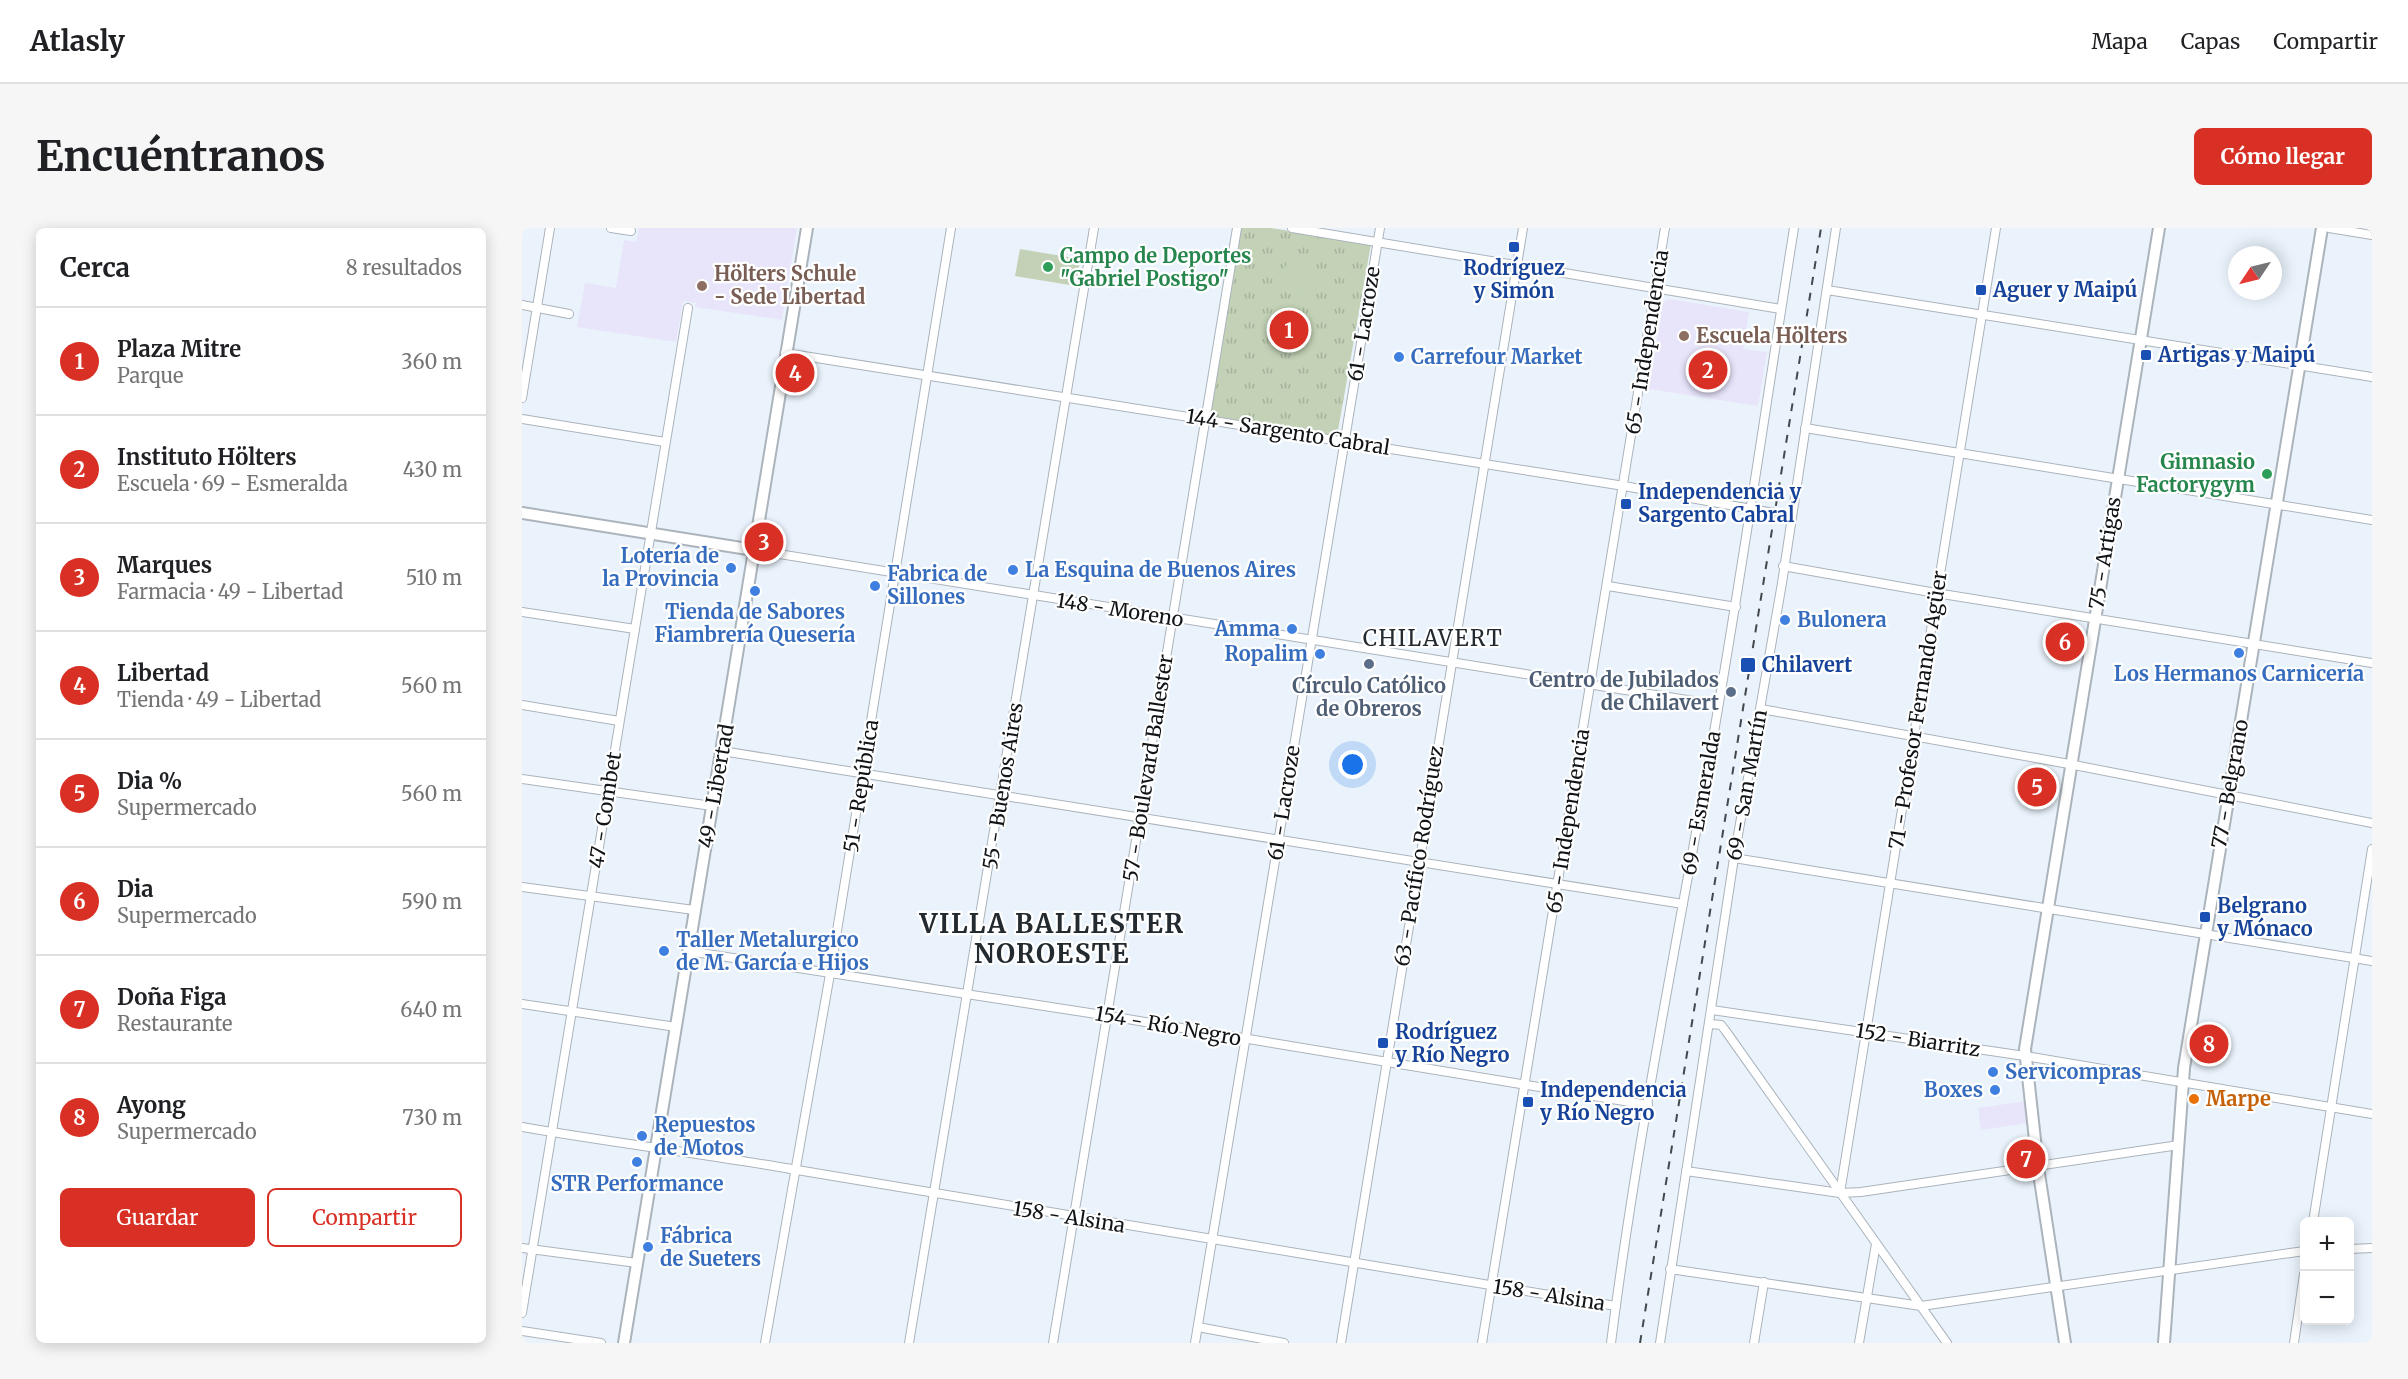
<!DOCTYPE html>
<html lang="es">
<meta charset="utf-8">
<style>
:root{--surface:#fff;--page:#f6f6f6;--text:#202124;--muted:#757577;--line:#e0e0e0;--accent:#d93025}
body{margin:0;font-family:Merriweather,serif;background:var(--page);color:var(--text)}
.controls{position:absolute;right:18px;bottom:18px;display:grid;overflow:hidden;border-radius:9px;box-shadow:0 3px 15px #0003}
.controls button{width:54px;height:54px;display:grid;place-items:center;padding:0;border:0;border-bottom:2px solid var(--line);background:var(--surface);color:var(--text);font:30px sans-serif}
.compass{position:absolute;left:1706px;top:18px;width:54px;height:54px;border-radius:50%;background:var(--surface);box-shadow:0 3px 15px #0003;rotate:235deg}
.you{position:absolute;left:831px;top:537px;width:21px;height:21px;margin:-15px;border:4px solid #fff;border-radius:50%;background:#1a73e8;box-shadow:0 0 0 9px #1a73e833}
.badge{display:grid;place-items:center;width:39px;height:39px;border-radius:50%;background:var(--accent);color:#fff;font-size:20px;font-weight:700}
.pin{position:absolute;translate:-50% -50%;border:3px solid #fff;box-shadow:0 2px 6px #0006}
.list{margin:0;padding:0;list-style:none}
h2{display:flex;justify-content:space-between;align-items:center;height:78px;margin:0;padding:0 24px;font-size:26px}
h2 small{font-size:20px;font-weight:400;color:var(--muted)}
.list li{display:grid;grid-template-columns:39px 1fr auto;gap:18px;align-items:center;box-sizing:border-box;height:108px;padding:0 24px;border-top:2px solid var(--line)}
.list b{display:block;font-size:22px;white-space:nowrap}
.list p{margin:0;font-size:20px;white-space:nowrap;color:var(--muted)}
.list em{font-size:20px;font-style:normal;color:var(--muted)}
.actions{display:flex;gap:12px;padding:18px 24px}
.actions a{flex:1;padding:14px 0;border:2px solid var(--accent);border-radius:9px;text-align:center;font-size:21px;color:var(--accent)}
.actions .main{background:var(--accent);color:#fff}
.map{position:relative;flex:none;width:1850px;height:1115px;overflow:hidden;border-radius:9px}
header{display:flex;align-items:center;gap:36px;box-sizing:border-box;height:84px;padding:0 30px;background:var(--surface);border-bottom:2px solid var(--line)}
header strong{font-size:28px}
nav{display:flex;gap:33px;margin-inline-start:auto;font-size:21px}
.intro{display:flex;align-items:center;justify-content:space-between;box-sizing:border-box;height:144px;padding:0 36px}
h1{margin:0;font-size:42px}
.button{padding:15px 27px;border-radius:9px;background:var(--accent);color:#fff;font-size:21px;font-weight:700}
main{display:flex;gap:36px;padding:0 36px}
aside{flex:1;background:var(--surface);border-radius:9px;box-shadow:0 3px 15px #0003}
.map>svg:first-child{display:block}
.education{fill:#e8e5fb}
.grass{fill:url(#grass-tufts)}
.pitch{fill:#c3d2b6}
.lines{fill:none;stroke-linecap:round;stroke-linejoin:round}
.street-casing{stroke:#abb3bb;stroke-width:10}
.secondary-casing{stroke:#abb3bb;stroke-width:14}
.street{stroke:#fff;stroke-width:8}
.secondary{stroke:#fff;stroke-width:10}
.rail{stroke:#43484c;stroke-width:2;stroke-dasharray:8 8;stroke-linecap:butt}
.transit-dot{fill:#1a4fb4;stroke:#fff;stroke-width:2}
.leisure-dot{fill:#2e9e5b;stroke:#fff;stroke-width:2}
.education-dot{fill:#8d6e63;stroke:#fff;stroke-width:2}
.shop-dot{fill:#3f7fe0;stroke:#fff;stroke-width:2}
.service-dot{fill:#5c6f8a;stroke:#fff;stroke-width:2}
.food-dot{fill:#e8710a;stroke:#fff;stroke-width:2}
.labels{text-anchor:middle;stroke-width:4.5;stroke-linejoin:round;paint-order:stroke}
.leisure-label{font-size:20px;font-weight:bold;fill:#27864d;stroke:#fff;text-anchor:start}
.transit-label{font-size:20px;font-weight:bold;fill:#164399;stroke:#fff;text-anchor:start}
.education-label{font-size:20px;font-weight:bold;fill:#785e54;stroke:#fff;text-anchor:start}
.street-label{font-size:20px;fill:#111417;stroke:#fff}
.shop-label{font-size:20px;font-weight:bold;fill:#366cbe;stroke:#fff;text-anchor:start}
.service-label{font-size:20px;font-weight:bold;fill:#4e5e75;stroke:#fff;text-anchor:end}
.food-label{font-size:20px;font-weight:bold;fill:#c56008;stroke:#fff;text-anchor:start}
.quarter-label{font-size:22px;letter-spacing:1.5px;fill:#232a30;stroke:#fff}
.district-label{font-size:26px;font-weight:bold;letter-spacing:1.5px;fill:#232a30;stroke:#fff}
</style>
<header>
<strong>Atlasly</strong>
<nav><a>Mapa</a><a>Capas</a><a>Compartir</a></nav>
</header>
<div class="intro"><h1>Encuéntranos</h1><a class="button">Cómo llegar</a></div>
<main>
<aside>
<h2>Cerca<small>8 resultados</small></h2>
<ul class="list">
<li><span class="badge">1</span><div><b>Plaza Mitre</b><p>Parque</p></div><em>360 m</em></li>
<li><span class="badge">2</span><div><b>Instituto Hölters</b><p>Escuela · 69 - Esmeralda</p></div><em>430 m</em></li>
<li><span class="badge">3</span><div><b>Marques</b><p>Farmacia · 49 - Libertad</p></div><em>510 m</em></li>
<li><span class="badge">4</span><div><b>Libertad</b><p>Tienda · 49 - Libertad</p></div><em>560 m</em></li>
<li><span class="badge">5</span><div><b>Dia %</b><p>Supermercado</p></div><em>560 m</em></li>
<li><span class="badge">6</span><div><b>Dia</b><p>Supermercado</p></div><em>590 m</em></li>
<li><span class="badge">7</span><div><b>Doña Figa</b><p>Restaurante</p></div><em>640 m</em></li>
<li><span class="badge">8</span><div><b>Ayong</b><p>Supermercado</p></div><em>730 m</em></li>
</ul>
<div class="actions"><a class="main">Guardar</a><a>Compartir</a></div>
</aside>
<div class="map">
<svg width="1850" height="1115" viewBox="0 0 1850 1115">
<defs>
<pattern id="grass-tufts" width="24" height="20" patternUnits="userSpaceOnUse" patternTransform="scale(1.5)"><rect width="24" height="20" fill="#c3d2b6"/><path d="M3 7l-1-3M5 7V3M7 7l1-3M15 17l-1-3M17 17v-4M19 17l1-3" fill="none" stroke="#a6b39c"/></pattern>
</defs>
<rect width="100%" height="100%" fill="#eaf3fc"/>
<g class="education">
<polygon points="117,0 275,0 260,92 173,79 174,75 161,73 154,114 55,99 63,55 94,60 102,12 114,14"/>
<polygon points="1147,71 1227,84 1221,121 1245,124 1236,178 1127,161 1141,75"/>
<polygon points="1504,873 1507,895 1459,902 1456,880"/>
</g>
<polygon class="grass" points="719,0 749,0 849,16 815,208 685,188"/>
<g class="pitch">
<polygon points="498,21 558,31 554,58 493,48"/>
<polygon points="775,33 783,35 789,59 776,67 768,65 762,40 766,35"/>
</g>
<g class="lines">
<g class="street-casing">
<g id="street">
<polyline points="89,0 109,3"/>
<polyline points="770,0 1259,81"/>
<polyline points="1807,0 1850,7"/>
<polyline points="1305,62 1850,149"/>
<polyline points="0,77 47,86"/>
<polyline points="263,125 1102,258 1268,288"/>
<polyline points="0,170 28,0"/>
<polyline points="0,191 143,214"/>
<polyline points="1283,200 1850,292"/>
<polyline points="232,322 1196,477"/>
<polyline points="1261,338 1414,365 1850,435"/>
<polyline points="1086,358 1214,379"/>
<polyline points="0,384 113,401"/>
<polyline points="0,477 97,493"/>
<polyline points="1239,481 1547,536 1850,595"/>
<polyline points="200,523 1161,676"/>
<polyline points="0,551 190,578"/>
<polyline points="1212,630 1850,733"/>
<polyline points="0,659 172,682"/>
<polyline points="166,723 587,788 1126,877"/>
<polyline points="0,776 154,799"/>
<polyline points="1190,782 1503,828 1850,886"/>
<polyline points="1188,796 1199,797 1203,802 1425,1115"/>
<path d="M0 899C91 915 184 926 275 942 548 989 821 1034 1094 1078"/>
<polyline points="1164,943 1318,965 1339,964 1657,917"/>
<polyline points="1318,965 1474,0"/>
<polyline points="1791,994 1850,621"/>
<polyline points="0,1020 115,1035"/>
<polyline points="1828,1021 1850,1020"/>
<polyline points="1148,1041 1399,1078 1782,1023"/>
<polyline points="0,1085 166,80"/>
<polyline points="676,1099 762,1115"/>
<polyline points="0,1103 79,1115"/>
<polyline points="243,1115 308,746 429,0"/>
<polyline points="387,1115 572,0"/>
<polyline points="531,1115 715,0"/>
<polyline points="673,1115 858,0"/>
<polyline points="819,1115 1001,0"/>
<polyline points="960,1115 1143,0"/>
<path d="M1089 1115C1114 918 1153 723 1188 527 1219 352 1244 176 1272 0"/>
<polyline points="1138,1115 1212,630 1260,355 1314,0"/>
<polyline points="1232,1115 1242,1054"/>
<polyline points="1337,1115 1354,1016"/>
<polyline points="1772,1115 1782,1046"/>
</g>
</g>
<g class="secondary-casing">
<g id="secondary">
<polyline points="0,285 232,322"/>
<polyline points="102,1115 285,0"/>
<polyline points="1543,1115 1516,939 1503,821 1637,0"/>
<polyline points="1642,1115 1662,840 1800,0"/>
</g>
</g>
<use href="#street" class="street"/>
<use href="#secondary" class="secondary"/>
<polyline class="rail" points="1118,1115 1299,0"/>
</g>
<g class="transit-dot">
<rect x="986" y="13" width="12" height="12" rx="3"/>
<rect x="1453" y="56" width="12" height="12" rx="3"/>
<rect x="1618" y="121" width="12" height="12" rx="3"/>
<rect x="1098" y="270" width="12" height="12" rx="3"/>
<rect x="1218" y="429" width="16" height="16" rx="3"/>
<rect x="1677" y="683" width="12" height="12" rx="3"/>
<rect x="855" y="809" width="12" height="12" rx="3"/>
<rect x="1000" y="868" width="12" height="12" rx="3"/>
</g>
<g class="leisure-dot">
<circle cx="526" cy="39" r="6"/>
<circle cx="1745" cy="246" r="6"/>
</g>
<g class="education-dot">
<circle cx="180" cy="58" r="6"/>
<circle cx="1162" cy="108" r="6"/>
</g>
<g class="shop-dot">
<circle cx="877" cy="129" r="6"/>
<circle cx="209" cy="340" r="6"/>
<circle cx="491" cy="342" r="6"/>
<circle cx="353" cy="358" r="6"/>
<circle cx="233" cy="363" r="6"/>
<circle cx="1263" cy="392" r="6"/>
<circle cx="770" cy="401" r="6"/>
<circle cx="1717" cy="425" r="6"/>
<circle cx="798" cy="426" r="6"/>
<circle cx="142" cy="723" r="6"/>
<circle cx="1471" cy="844" r="6"/>
<circle cx="1473" cy="862" r="6"/>
<circle cx="120" cy="908" r="6"/>
<circle cx="115" cy="934" r="6"/>
<circle cx="126" cy="1019" r="6"/>
</g>
<g class="service-dot">
<circle cx="847" cy="436" r="6"/>
<circle cx="1209" cy="464" r="6"/>
</g>
<circle class="food-dot" cx="1672" cy="871" r="6"/>
<g class="labels">
<g class="leisure-label">
<text x="538" y="35">Campo de Deportes<tspan x="538" dy="23">"Gabriel Postigo"</tspan></text>
<text x="1733" y="241" text-anchor="end">Gimnasio<tspan x="1733" dy="23">Factorygym</tspan></text>
</g>
<g class="transit-label">
<text x="992" y="47" text-anchor="middle">Rodríguez<tspan x="992" dy="23">y Simón</tspan></text>
<text x="1471" y="69">Aguer y Maipú</text>
<text x="1636" y="134">Artigas y Maipú</text>
<text x="1116" y="271">Independencia y<tspan x="1116" dy="23">Sargento Cabral</tspan></text>
<text x="1240" y="444">Chilavert</text>
<text x="1695" y="685">Belgrano<tspan x="1695" dy="23">y Mónaco</tspan></text>
<text x="873" y="811">Rodríguez<tspan x="873" dy="23">y Río Negro</tspan></text>
<text x="1018" y="869">Independencia<tspan x="1018" dy="23">y Río Negro</tspan></text>
</g>
<g class="education-label">
<text x="192" y="53">Hölters Schule<tspan x="192" dy="23">- Sede Libertad</tspan></text>
<text x="1174" y="115">Escuela Hölters</text>
</g>
<g class="street-label">
<text transform="translate(842 96) rotate(-81)" y="7">61 - Lacroze</text>
<text transform="translate(1125 114) rotate(-81)" y="7">65 - Independencia</text>
<text transform="translate(766 204) rotate(9)" y="7">144 - Sargento Cabral</text>
<text transform="translate(1583 325) rotate(-81)" y="7">75 - Artigas</text>
<text transform="translate(598 382) rotate(9)" y="7">148 - Moreno</text>
<text transform="translate(1396 482) rotate(-81)" y="7">71 - Profesor Fernando Agüer</text>
<text transform="translate(626 540) rotate(-81)" y="7">57 - Boulevard Ballester</text>
<text transform="translate(1708 556) rotate(-80)" y="7">77 - Belgrano</text>
<text transform="translate(1225 557) rotate(-80)" y="7">69 - San Martín</text>
<text transform="translate(194 558) rotate(-80)" y="7">49 - Libertad</text>
<text transform="translate(339 558) rotate(-81)" y="7">51 - República</text>
<text transform="translate(481 558) rotate(-81)" y="7">55 - Buenos Aires</text>
<text transform="translate(762 575) rotate(-81)" y="7">61 - Lacroze</text>
<text transform="translate(1179 575) rotate(-80)" y="7">69 - Esmeralda</text>
<text transform="translate(83 582) rotate(-81)" y="7">47 - Combet</text>
<text transform="translate(1046 593) rotate(-81)" y="7">65 - Independencia</text>
<text transform="translate(897 628) rotate(-81)" y="7">63 - Pacífico Rodríguez</text>
<text transform="translate(646 798) rotate(10)" y="7">154 - Río Negro</text>
<text transform="translate(1396 812) rotate(9)" y="7">152 - Biarritz</text>
<text transform="translate(547 989) rotate(9)" y="7">158 - Alsina</text>
<text transform="translate(1027 1067) rotate(9)" y="7">158 - Alsina</text>
</g>
<g class="shop-label">
<text x="889" y="136">Carrefour Market</text>
<text x="197" y="335" text-anchor="end">Lotería de<tspan x="197" dy="23">la Provincia</tspan></text>
<text x="503" y="349">La Esquina de Buenos Aires</text>
<text x="365" y="353">Fabrica de<tspan x="365" dy="23">Sillones</tspan></text>
<text x="233" y="391" text-anchor="middle">Tienda de Sabores<tspan x="233" dy="23">Fiambrería Quesería</tspan></text>
<text x="1275" y="399">Bulonera</text>
<text x="758" y="408" text-anchor="end">Amma</text>
<text x="786" y="433" text-anchor="end">Ropalim</text>
<text x="1717" y="453" text-anchor="middle">Los Hermanos Carnicería</text>
<text x="154" y="719">Taller Metalurgico<tspan x="154" dy="23">de M. García e Hijos</tspan></text>
<text x="1483" y="851">Servicompras</text>
<text x="1461" y="869" text-anchor="end">Boxes</text>
<text x="132" y="904">Repuestos<tspan x="132" dy="23">de Motos</tspan></text>
<text x="115" y="963" text-anchor="middle">STR Performance</text>
<text x="138" y="1015">Fábrica<tspan x="138" dy="23">de Sueters</tspan></text>
</g>
<g class="service-label">
<text x="1197" y="459">Centro de Jubilados<tspan x="1197" dy="23">de Chilavert</tspan></text>
<text x="847" y="465" text-anchor="middle">Círculo Católico<tspan x="847" dy="23">de Obreros</tspan></text>
</g>
<g class="food-label">
<text x="1684" y="878">Marpe</text>
</g>
<g class="quarter-label">
<text x="911" y="418">CHILAVERT</text>
</g>
<g class="district-label">
<text x="530" y="705">VILLA BALLESTER<tspan x="530" dy="30">NOROESTE</tspan></text>
</g>
</g>
</svg>
<div class="controls">
<button>+</button>
<button>−</button>
</div>
<svg class="compass" viewBox="-18 -18 36 36"><path d="M0-13l5 13h-10z" fill="#e53935"/><path d="M0 13l5-13h-10z" fill="#757577"/></svg>
<div class="you"></div>
<div class="pin badge" style="left:767px;top:102px">1</div>
<div class="pin badge" style="left:1186px;top:142px">2</div>
<div class="pin badge" style="left:242px;top:314px">3</div>
<div class="pin badge" style="left:273px;top:145px">4</div>
<div class="pin badge" style="left:1515px;top:559px">5</div>
<div class="pin badge" style="left:1543px;top:414px">6</div>
<div class="pin badge" style="left:1504px;top:931px">7</div>
<div class="pin badge" style="left:1687px;top:816px">8</div>
</div>
</main>
